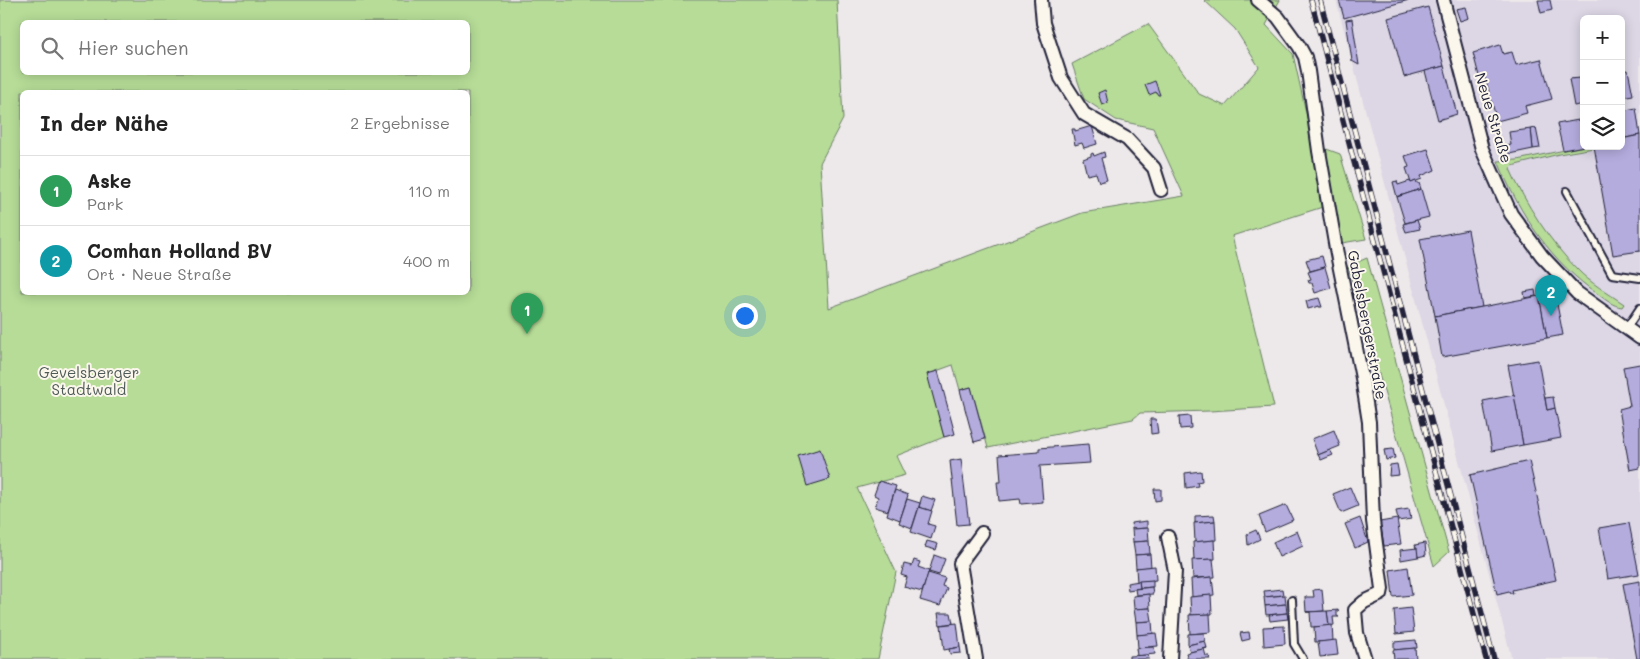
<!DOCTYPE html>
<html lang="de">
<meta charset="utf-8">
<style>
:root{--surface:#fff;--page:#f2f2f2;--text:#222;--muted:#767676;--line:#e0e0e0;--accent:#0b8043}
body{margin:0;font-family:Mali,sans-serif;background:var(--page);color:var(--text)}
.controls{position:absolute;right:15px;top:15px;display:grid;overflow:hidden;border-radius:8px;box-shadow:0 2px 12px #0003}
.controls button{width:45px;height:45px;display:grid;place-items:center;padding:0;border:0;border-bottom:1px solid var(--line);background:var(--surface);color:var(--text);font:25px sans-serif}
.you{position:absolute;left:744px;top:315px;width:18px;height:18px;margin:-12px;border:4px solid #fff;border-radius:50%;background:#1a73e8;box-shadow:0 0 0 8px #1a73e833}
.badge{display:grid;place-items:center;width:32px;height:32px;border-radius:50%;background:var(--accent);color:#fff;font-size:16px;font-weight:700}
.pin{position:absolute;translate:-50% -41px;filter:drop-shadow(0 1px 2px #0008)}
.pin::after{content:'';position:absolute;top:26px;width:18px;height:15px;background:inherit;clip-path:polygon(0 0,100% 0,50% 100%)}
.list{margin:0;padding:0;list-style:none}
h2{display:flex;justify-content:space-between;align-items:center;height:65px;margin:0;padding:0 20px;font-size:21px}
h2 small{font-size:16px;font-weight:400;color:var(--muted)}
.list li{display:grid;grid-template-columns:32px 1fr auto;gap:15px;align-items:center;box-sizing:border-box;height:70px;padding:0 20px;border-top:1px solid var(--line)}
.list b{display:block;font-size:19px;white-space:nowrap}
.list p{margin:0;font-size:16px;white-space:nowrap;color:var(--muted)}
.list em{font-size:16px;font-style:normal;color:var(--muted)}
.icon{flex:none;width:28px;height:28px;fill:none;stroke:currentColor;stroke-width:2;stroke-linecap:round;stroke-linejoin:round}
.map{position:relative;flex:none;width:1640px;height:659px;overflow:hidden}
.search{position:absolute;background:var(--surface);box-shadow:0 2px 12px #0003;left:20px;top:20px;width:450px;height:55px;display:flex;align-items:center;gap:12px;box-sizing:border-box;padding:0 18px;border-radius:8px;color:var(--muted);font-size:19px}
.panel{position:absolute;background:var(--surface);box-shadow:0 2px 12px #0003;left:20px;top:90px;width:450px;height:205px;border-radius:8px}
.map>svg:first-child{display:block}
.built{fill:#dcd6e5;fill-rule:evenodd}
.green{fill:#b6dc97;stroke:#6c7f69;fill-rule:evenodd}
.building{fill:#b4acdd;stroke:#22223b}
.lines{fill:none;stroke-linecap:round;stroke-linejoin:round}
.lane-casing{stroke:#22223b;stroke-width:10}
.street-casing{stroke:#22223b;stroke-width:16}
.lane{stroke:#fbf7ec;stroke-width:6}
.street{stroke:#fbf7ec;stroke-width:12}
.rail-casing{stroke:#22223b;stroke-width:5.5}
.rail{stroke:#fbf7ec;stroke-width:4;stroke-dasharray:11;stroke-linecap:butt}
.labels{text-anchor:middle;stroke-width:4;stroke-linejoin:round;paint-order:stroke}
.street-label{font-size:15px;fill:#22223b;stroke:#fbf7ec}
.park-label{font-size:15px;fill:#4e5a57;stroke:#fbf7ec}
</style>
<div class="map">
<svg width="1640" height="659" viewBox="0 0 1640 659">
<rect width="100%" height="100%" fill="#ede8e9"/>
<filter id="ink" filterUnits="userSpaceOnUse"><feTurbulence type="fractalNoise" baseFrequency=".02" numOctaves="2"/><feDisplacementMap in="SourceGraphic" scale="10" xChannelSelector="R" yChannelSelector="G"/><feConvolveMatrix kernelMatrix="1 2 1 2 8 2 1 2 1" color-interpolation-filters="sRGB"/></filter>
<g filter="url(#ink)">
<path class="built" d="M1336 0H1640V659H1512ZM1584 19H1621V146H1584Z"/>
<g class="green">
<path d="M0 0H837L843 119 820 163 829 308 1082 213 1184 196 1153 128 1116 120 1084 99 1072 64 1148 24 1199 94 1225 106 1259 67 1235 29 1204 0H1280L1266 25 1293 54 1313 144 1340 154 1366 239 1342 243 1332 204 1232 236 1274 407 1210 411 1140 413 1133 419 988 448 971 387 960 390 953 365 928 374 944 437 896 456 905 475 857 488 896 572 878 659H0ZM22 22H468V72H22ZM22 92H468V292H22Z"/>
<path d="M1584 146H1594V148L1559 154 1512 166 1510 169C1525 203 1550 242 1577 269 1590 283 1608 293 1624 304L1622 307C1613 306 1606 300 1599 295 1552 263 1519 214 1498 161L1517 160Z"/>
<polygon points="1367,258 1449,552 1434,566 1348,266"/>
</g>
<g class="building">
<polygon points="1339,0 1409,0 1344,18"/>
<polygon points="1538,0 1550,0 1552,10 1541,13"/>
<polygon points="1428,7 1444,66 1404,77 1388,18"/>
<polygon points="1466,7 1469,18 1460,21 1456,9"/>
<polygon points="1352,19 1359,65 1352,61 1346,20"/>
<polygon points="1500,45 1503,54 1512,52 1516,65 1541,59 1552,99 1525,106 1527,113 1497,121 1484,74 1479,76 1473,53"/>
<polygon points="1444,66 1457,114 1438,120 1425,71"/>
<polygon points="1628,70 1633,95 1621,97 1621,71"/>
<polygon points="1581,77 1584,77 1584,104 1574,106 1569,79 1581,78"/>
<polygon points="1155,81 1160,95 1158,95 1156,92 1149,95 1145,85"/>
<polygon points="1105,90 1108,103 1102,105 1098,93"/>
<polygon points="1636,108 1640,135 1621,139 1621,111"/>
<polygon points="1584,119 1584,146 1563,150 1557,124"/>
<polygon points="1092,126 1097,144 1084,148 1082,143 1075,145 1072,129 1075,129 1075,131"/>
<polygon points="1536,128 1540,148 1533,149 1531,129"/>
<polygon points="1531,129 1533,149 1509,154 1505,144 1506,146 1511,145 1509,132"/>
<polygon points="1640,135 1640,251 1613,255 1594,146 1621,146 1621,139"/>
<polygon points="1428,149 1435,170 1421,176 1422,179 1411,183 1406,168 1409,167 1405,156"/>
<polygon points="1104,152 1105,157 1101,158 1107,180 1099,182 1096,173 1087,175 1083,159 1091,156 1091,154 1093,153 1094,156"/>
<polygon points="1397,181 1398,185 1410,181 1411,183 1416,181 1417,183 1419,183 1421,189 1397,197 1393,182"/>
<polygon points="1421,189 1429,217 1405,223 1397,197"/>
<polygon points="1417,220 1420,229 1406,232 1403,224"/>
<polygon points="1468,230 1482,307 1435,316 1420,239"/>
<polygon points="1322,256 1325,267 1310,271 1306,260"/>
<polygon points="1325,267 1331,288 1315,293 1312,283 1309,283 1308,280 1311,279 1308,272"/>
<polygon points="1535,290 1536,296 1525,298 1524,292"/>
<polygon points="1555,294 1563,335 1547,338 1539,296"/>
<polygon points="1539,296 1547,338 1442,357 1435,316"/>
<polygon points="1319,298 1322,307 1319,307 1319,306 1308,309 1306,301"/>
<polygon points="1538,360 1547,410 1555,408 1561,438 1523,445 1508,365"/>
<polygon points="1640,364 1640,468 1630,470 1619,409 1630,406 1623,367"/>
<polygon points="938,371 955,434 944,437 927,374"/>
<polygon points="971,387 985,439 974,442 960,390"/>
<polygon points="1514,395 1523,445 1492,451 1483,401"/>
<polygon points="1553,397 1555,408 1547,410 1545,398"/>
<polygon points="1190,416 1191,428 1180,429 1179,417"/>
<polygon points="1150,419 1156,419 1158,433 1151,434"/>
<polygon points="1334,430 1340,446 1318,455 1312,439"/>
<polygon points="1088,444 1090,463 1040,466 1043,502 1021,504 1020,499 999,501 997,482 1001,482 999,455 1039,452 1039,448"/>
<polygon points="820,449 830,479 807,486 798,456"/>
<polygon points="1393,449 1395,458 1386,460 1384,450"/>
<polygon points="1330,450 1333,455 1321,460 1318,455"/>
<polygon points="961,459 969,524 957,525 950,461"/>
<polygon points="1529,461 1556,580 1512,590 1513,593 1510,593 1509,591 1497,594 1470,475"/>
<polygon points="1397,464 1399,475 1389,476 1390,465"/>
<polygon points="1201,471 1202,481 1197,482 1198,486 1186,488 1185,473"/>
<polygon points="879,481 896,486 888,511 875,507 878,497 874,495"/>
<polygon points="1350,487 1358,506 1341,513 1333,494"/>
<polygon points="1154,489 1161,489 1161,500 1155,501"/>
<polygon points="895,490 908,495 900,520 887,515"/>
<polygon points="922,496 935,500 931,511 919,507"/>
<polygon points="907,499 920,503 912,528 899,523"/>
<polygon points="1286,505 1293,520 1265,532 1259,516"/>
<polygon points="919,507 932,511 928,524 935,526 931,539 911,532"/>
<polygon points="1409,509 1411,519 1398,521 1396,511"/>
<polygon points="1214,515 1215,521 1195,523 1195,516"/>
<polygon points="1360,518 1368,542 1355,548 1345,524"/>
<polygon points="1397,519 1401,544 1384,546 1380,522"/>
<polygon points="1147,521 1147,528 1132,529 1131,523"/>
<polygon points="1215,521 1216,540 1195,542 1194,523"/>
<polygon points="1629,523 1639,574 1608,579 1599,528"/>
<polygon points="1148,528 1149,541 1133,542 1132,529"/>
<polygon points="1256,530 1260,539 1248,545 1247,534"/>
<polygon points="1297,531 1303,546 1279,557 1273,542"/>
<polygon points="1214,540 1215,559 1194,560 1193,542"/>
<polygon points="927,541 938,544 936,550 925,547"/>
<polygon points="1149,541 1150,554 1135,555 1133,542"/>
<polygon points="1425,543 1426,555 1418,557 1415,545"/>
<polygon points="1417,548 1418,557 1401,560 1400,550"/>
<polygon points="1150,554 1151,567 1136,568 1135,555"/>
<polygon points="934,555 945,559 939,575 929,572"/>
<polygon points="1213,559 1215,577 1193,578 1192,560"/>
<polygon points="914,560 920,562 918,567 929,571 922,592 904,587 907,577 901,575 904,564 912,566"/>
<polygon points="1155,566 1156,580 1137,582 1136,568"/>
<polygon points="1408,567 1412,595 1393,597 1390,570"/>
<polygon points="928,573 945,578 942,586 947,588 940,606 920,600"/>
<polygon points="1212,577 1214,595 1192,597 1191,579"/>
<polygon points="1153,580 1153,587 1140,588 1139,581"/>
<polygon points="1139,581 1140,588 1128,590 1127,583"/>
<polygon points="1640,581 1640,659 1637,659 1623,584"/>
<polygon points="1152,587 1153,594 1136,595 1135,589"/>
<polygon points="1282,589 1283,595 1265,597 1264,591"/>
<polygon points="1322,589 1324,611 1306,612 1305,597 1314,597 1313,590"/>
<polygon points="1149,594 1150,608 1134,609 1133,596"/>
<polygon points="1211,595 1212,614 1191,615 1190,597"/>
<polygon points="1285,595 1286,604 1265,606 1264,597"/>
<polygon points="1286,604 1287,613 1266,615 1265,606"/>
<polygon points="1150,608 1152,621 1136,622 1134,609"/>
<polygon points="1411,608 1414,632 1396,634 1394,610"/>
<polygon points="1339,610 1337,611 1337,616 1339,617 1333,617 1334,625 1329,626 1327,611"/>
<polygon points="1327,611 1329,626 1311,627 1310,612 1306,612"/>
<polygon points="938,613 951,613 953,623 940,625"/>
<polygon points="1287,613 1288,619 1270,621 1269,615"/>
<polygon points="1210,614 1211,632 1190,634 1189,615"/>
<polygon points="1152,621 1153,634 1137,635 1136,622"/>
<polygon points="957,623 960,647 944,650 941,625"/>
<polygon points="1332,625 1333,641 1315,642 1314,627"/>
<polygon points="1284,626 1285,644 1264,646 1263,627"/>
<polygon points="1249,632 1250,639 1242,641 1240,633"/>
<polygon points="1156,633 1158,646 1138,648 1137,635"/>
<polygon points="1204,633 1205,641 1188,645 1188,634"/>
<polygon points="1336,640 1338,655 1320,657 1318,642"/>
<polygon points="1416,640 1417,648 1394,650 1394,642"/>
<polygon points="1205,641 1207,648 1190,652 1188,645"/>
<polygon points="960,647 961,653 950,654 949,649"/>
<polygon points="1154,647 1155,654 1137,656 1136,648"/>
<polygon points="1207,648 1204,649 1206,656 1209,656 1210,659 1188,659 1186,653"/>
<polygon points="1415,648 1416,659 1394,659 1393,650"/>
<polygon points="1148,655 1149,659 1129,659 1129,656"/>
</g>
<g class="lines">
<g class="lane-casing">
<g id="lane">
<polyline points="1567,191 1612,274 1640,278"/>
<polyline points="1626,329 1640,308"/>
<polyline points="1292,600 1294,644 1303,659"/>
</g>
</g>
<g class="street-casing">
<g id="street">
<polyline points="1041,0 1043,23 1061,78 1084,114 1127,139 1154,168 1161,190"/>
<polyline points="1258,0 1278,17 1299,46 1305,57 1308,71 1319,151 1336,249 1362,378 1369,422 1373,521 1382,589 1381,594 1364,602 1355,610 1357,633 1365,659"/>
<polyline points="1443,0 1482,149 1511,214 1542,256 1577,293 1640,338"/>
<polyline points="1168,537 1175,571 1170,659"/>
<polyline points="976,659 960,563 982,533"/>
</g>
</g>
<use href="#lane" class="lane"/>
<use href="#street" class="street"/>
<g class="rail-casing">
<g id="rail">
<polyline points="1311,0 1486,659"/>
<polyline points="1320,0 1494,659"/>
</g>
</g>
<use href="#rail" class="rail"/>
</g>
</g>
<g class="labels">
<g class="street-label">
<text transform="translate(1493 118) rotate(73)" y="5">Neue Straße</text>
<text transform="translate(1367 325) rotate(79)" y="5">Gabelsbergerstraße</text>
</g>
<g class="park-label">
<text x="89" y="378">Gevelsberger<tspan x="89" dy="17">Stadtwald</tspan></text>
</g>
</g>
</svg>
<div class="controls">
<button>+</button>
<button>−</button>
<button><svg class="icon" aria-label="layers" viewBox="0 0 24 24"><path d="M12 4l9 5-9 5-9-5zM3 14l9 5 9-5"/></svg></button>
</div>
<div class="you"></div>
<div class="pin badge" style="left:527px;top:334px;background:#2e9e5b">1</div>
<div class="pin badge" style="left:1551px;top:316px;background:#0f9aa8">2</div>
<div class="search"><svg class="icon" aria-label="search" viewBox="0 0 24 24"><circle cx="10" cy="10" r="6"/><path d="M15 15l6 6"/></svg>Hier suchen</div>
<section class="panel">
<h2>In der Nähe<small>2 Ergebnisse</small></h2>
<ul class="list">
<li><span class="badge" style="background:#2e9e5b">1</span><div><b>Aske</b><p>Park</p></div><em>110 m</em></li>
<li><span class="badge" style="background:#0f9aa8">2</span><div><b>Comhan Holland BV</b><p>Ort · Neue Straße</p></div><em>400 m</em></li>
</ul>
</section>
</div>
